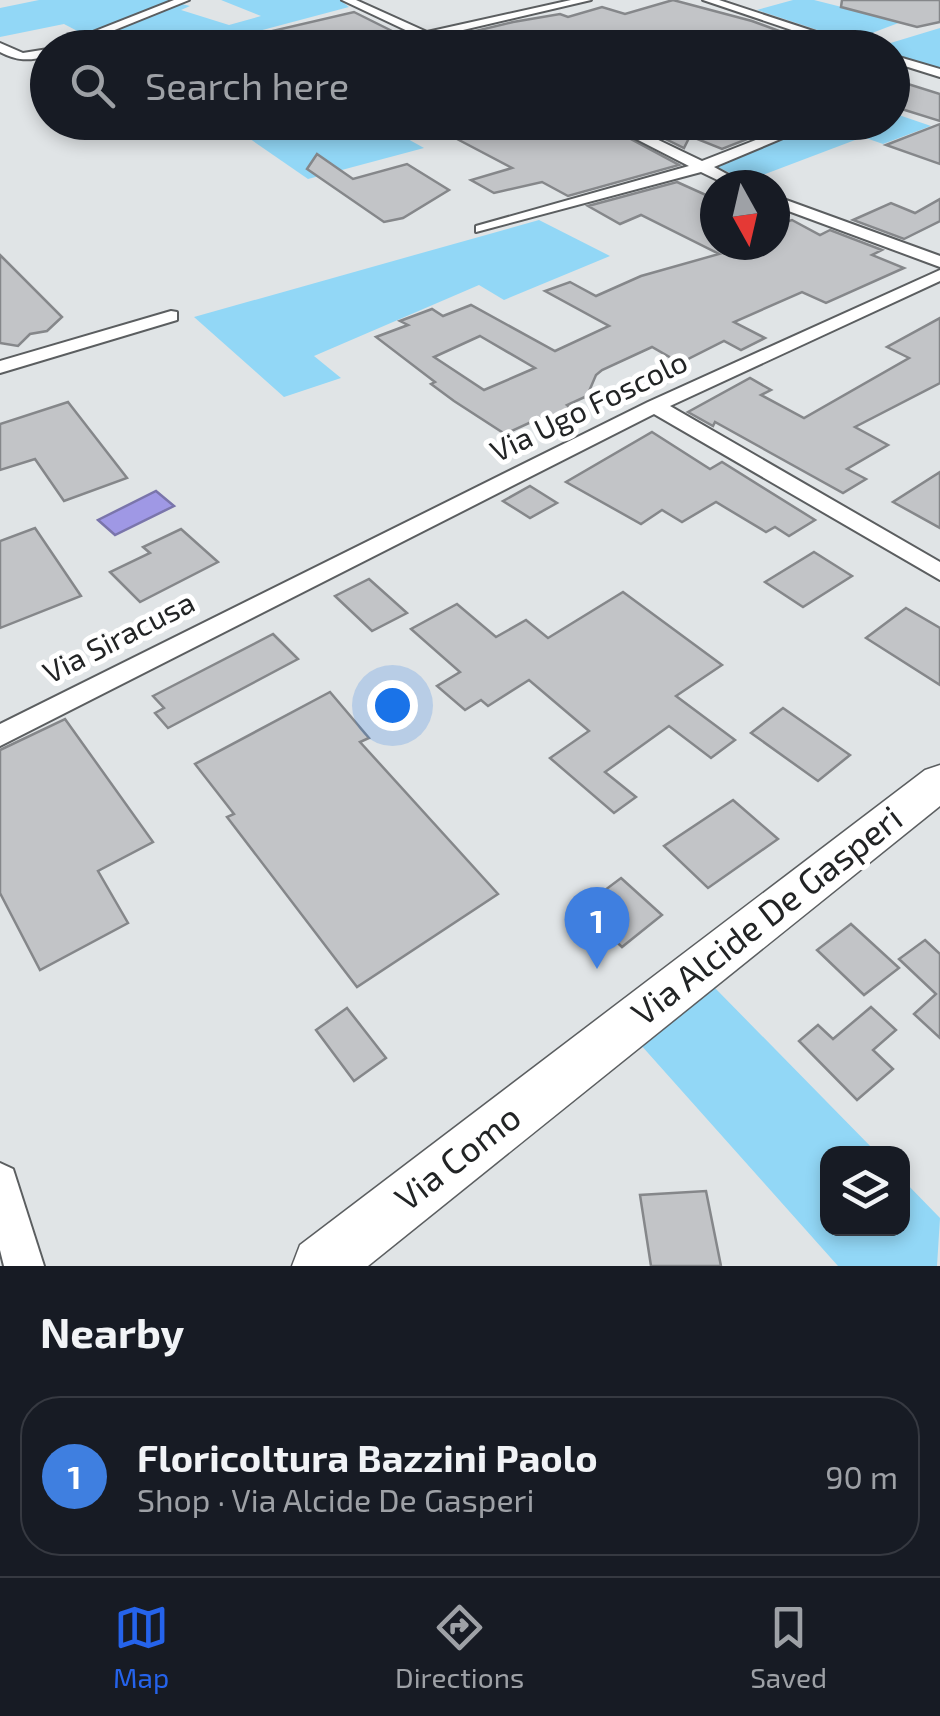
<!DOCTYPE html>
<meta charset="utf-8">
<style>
:root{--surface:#171b24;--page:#242831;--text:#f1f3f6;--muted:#9ea1a6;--line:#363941;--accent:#2563eb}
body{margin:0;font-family:"Exo 2",sans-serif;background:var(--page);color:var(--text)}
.controls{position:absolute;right:30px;bottom:30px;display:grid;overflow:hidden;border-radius:20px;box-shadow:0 5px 15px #0003}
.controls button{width:90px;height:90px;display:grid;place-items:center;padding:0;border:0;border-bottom:2px solid var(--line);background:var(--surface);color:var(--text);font:50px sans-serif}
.compass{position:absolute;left:700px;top:170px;width:90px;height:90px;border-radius:50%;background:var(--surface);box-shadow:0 5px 15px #0003;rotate:172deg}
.you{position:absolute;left:392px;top:705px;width:35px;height:35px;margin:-25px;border:8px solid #fff;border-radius:50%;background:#1a73e8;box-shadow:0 0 0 15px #1a73e833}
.badge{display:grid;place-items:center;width:65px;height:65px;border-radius:50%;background:var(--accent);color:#fff;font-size:32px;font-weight:700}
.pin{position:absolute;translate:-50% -82px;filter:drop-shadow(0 2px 5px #0008)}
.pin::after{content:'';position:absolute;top:52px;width:35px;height:30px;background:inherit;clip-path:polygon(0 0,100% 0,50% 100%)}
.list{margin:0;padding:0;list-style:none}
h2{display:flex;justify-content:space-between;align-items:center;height:130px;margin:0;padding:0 40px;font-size:42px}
h2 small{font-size:32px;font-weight:400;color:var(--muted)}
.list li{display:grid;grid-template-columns:65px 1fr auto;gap:30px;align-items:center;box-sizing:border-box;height:160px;margin:0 20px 20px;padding:0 20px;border:2px solid var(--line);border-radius:40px}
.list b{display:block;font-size:38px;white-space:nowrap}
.list p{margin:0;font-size:32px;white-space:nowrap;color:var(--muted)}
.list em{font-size:32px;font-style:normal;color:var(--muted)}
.icon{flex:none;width:55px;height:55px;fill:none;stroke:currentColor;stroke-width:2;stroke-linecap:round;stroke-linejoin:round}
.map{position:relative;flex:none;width:940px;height:1266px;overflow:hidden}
.search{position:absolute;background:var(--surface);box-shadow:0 5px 15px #0003;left:30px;right:30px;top:30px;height:110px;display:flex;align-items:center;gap:25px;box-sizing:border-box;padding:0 35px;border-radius:55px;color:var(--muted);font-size:38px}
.sheet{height:310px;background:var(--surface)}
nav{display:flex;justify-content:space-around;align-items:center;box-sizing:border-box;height:140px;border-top:2px solid var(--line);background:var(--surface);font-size:28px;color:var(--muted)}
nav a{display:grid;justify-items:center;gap:5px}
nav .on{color:var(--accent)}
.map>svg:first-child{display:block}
.green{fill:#92d7f6}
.water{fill:#9f98e5;stroke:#7a75ab;stroke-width:2.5}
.building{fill:#c2c4c7;stroke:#85878a;stroke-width:2.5;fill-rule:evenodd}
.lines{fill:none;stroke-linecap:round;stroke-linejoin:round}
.minor-casing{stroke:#5b5e60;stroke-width:4}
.secondary-casing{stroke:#5b5e60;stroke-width:3}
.minor{fill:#fff;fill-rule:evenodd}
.secondary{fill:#fff;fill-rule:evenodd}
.labels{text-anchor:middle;stroke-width:10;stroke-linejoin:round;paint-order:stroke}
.street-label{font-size:30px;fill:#222425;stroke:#fff}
.near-street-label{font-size:35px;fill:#222425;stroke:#fff}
</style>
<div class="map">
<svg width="940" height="1266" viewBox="0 0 940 1266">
<rect width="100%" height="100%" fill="#e0e4e6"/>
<g class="green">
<polygon points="39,0 175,0 85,35 64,24 0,37 0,8"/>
<polygon points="221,0 340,0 349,7 247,34 270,47 62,48 178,3 190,6 181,10 229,25 261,16"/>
<polygon points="793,0 814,0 901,22 851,41 757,10"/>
<polygon points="940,28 940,69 893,54 892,48 874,48"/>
<polygon points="893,113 931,126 883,144 863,137 747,181 709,163 825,123 892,122"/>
<polygon points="227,123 379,123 424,148 308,179"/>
<polygon points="539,220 610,256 504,300 479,285 314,356 341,378 284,397 194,317"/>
<polygon points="715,988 877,1153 828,1154 828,1228 902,1228 903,1180 940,1218 937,1266 838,1266 640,1044"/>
</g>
<polygon class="water" points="156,491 174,506 115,535 98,520"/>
<g class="building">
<polygon points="673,0 752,21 825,48 435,48 434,41 513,22 560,14 568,17 602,7 625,14"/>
<polygon points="842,0 940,0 940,22 917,27 841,7"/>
<polygon points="354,12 394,32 322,48 278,48 255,35"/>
<polygon points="892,79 940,94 940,121 892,106"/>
<polygon points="464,122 599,122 679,165 568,196 542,182 494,193 471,180 512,168 438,129"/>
<polygon points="631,122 790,122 722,149 690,136 684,148"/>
<polygon points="940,124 940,164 886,145"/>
<polygon points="317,154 353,179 407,164 449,190 403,218 384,222 307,169"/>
<path d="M677 182 715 199V245H775V225L792 220 820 235 830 230 882 250 872 255 904 268 826 303 802 292 734 322 765 338 741 350 724 341 680 363 652 347 602 370 596 375 587 396 567 405 585 421 562 432 540 418 505 434 454 401 431 384 435 382 376 337 408 325 400 321 432 309 443 316 471 305 555 351 609 326 545 291 570 282 596 296 641 276 719 254 641 215 620 224 588 206ZM480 336 535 368 484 390 434 357Z"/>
<polygon points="940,199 940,221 904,239 853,220 891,203 915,213"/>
<polygon points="0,255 62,317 47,331 30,334 18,346 0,343"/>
<polygon points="940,318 940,383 855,427 888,445 847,469 866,479 843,493 715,422 713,426 688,412 750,378 771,390 761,395 804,418 909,358 887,347"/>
<polygon points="68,402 127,478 64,501 35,459 0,470 0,424"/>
<polygon points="652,432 710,469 722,462 815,520 789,536 775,527 766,532 716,502 682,522 662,510 641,524 566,482"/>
<polygon points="940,472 940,528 893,502"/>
<polygon points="530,486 557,503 530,518 503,501"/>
<polygon points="35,528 81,596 0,628 0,541"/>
<polygon points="181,529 218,562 140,602 110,572 150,553 143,547"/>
<polygon points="814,552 852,576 803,607 765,582"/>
<polygon points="369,579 407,613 372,631 335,596"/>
<polygon points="623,592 722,665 676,696 735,740 711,758 669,726 605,772 636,797 614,813 550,758 589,731 529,680 488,706 481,700 465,710 437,686 460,672 411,629 457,604 496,637 526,620 548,638"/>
<polygon points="906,608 940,628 940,685 866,638"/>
<polygon points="273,634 298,659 168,728 155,713 164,708 153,696"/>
<polygon points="330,692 369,738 360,742 498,894 357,987 227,817 234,814 195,764"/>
<polygon points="783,708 850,755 818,781 751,733"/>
<polygon points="65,719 153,842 98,871 128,923 40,970 0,893 0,750"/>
<polygon points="733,800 778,839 708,888 664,846"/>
<polygon points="621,878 662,915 622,947 581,908"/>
<polygon points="851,924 899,968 864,995 817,950"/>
<polygon points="925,940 940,954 940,1038 914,1014 936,994 899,959"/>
<polygon points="871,1007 896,1030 873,1050 893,1069 857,1100 799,1041 818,1025 833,1039"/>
<polygon points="347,1008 386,1058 354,1081 316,1030"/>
<polygon points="706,1191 721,1266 651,1266 640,1195"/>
</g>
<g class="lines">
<g class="minor-casing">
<g id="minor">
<polygon points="174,0 189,0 70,48 52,48"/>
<polygon points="342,0 356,0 427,32 571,0 591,0 386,48 362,48 414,34"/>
<polygon points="703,0 719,0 865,48 845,48"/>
<path d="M0 43 23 53 48 49V56C29 61 17 61 0 52Z"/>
<polygon points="892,55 940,69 940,77 892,62"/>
<polygon points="603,122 621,122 702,161 802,122 821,122 714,167 747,185 728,185 701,172 476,232 476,226 689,166"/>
<polygon points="775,196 940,256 940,267 775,206"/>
<polygon points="940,270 940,281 670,406 940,562 940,580 654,414 0,746 0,724 648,402"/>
<polygon points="171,311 177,312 177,320 0,373 0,361"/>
<polygon points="0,1163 13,1169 44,1266 4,1266 0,1250"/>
</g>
</g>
<g class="secondary-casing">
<polygon id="secondary" points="940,765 940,806 368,1266 292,1266 300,1245 925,770"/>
</g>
<use href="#minor" class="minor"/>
<use href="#secondary" class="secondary"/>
</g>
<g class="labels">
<g class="street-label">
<text transform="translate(589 407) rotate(-26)" y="10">Via Ugo Foscolo</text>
<text transform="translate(119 638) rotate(-27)" y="10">Via Siracusa</text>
</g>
<g class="near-street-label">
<text transform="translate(767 916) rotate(-38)" y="12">Via Alcide De Gasperi</text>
<text transform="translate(458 1158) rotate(-38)" y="12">Via Como</text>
</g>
</g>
</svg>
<div class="controls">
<button><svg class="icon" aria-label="layers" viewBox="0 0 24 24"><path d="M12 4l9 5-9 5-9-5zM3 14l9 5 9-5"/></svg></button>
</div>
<svg class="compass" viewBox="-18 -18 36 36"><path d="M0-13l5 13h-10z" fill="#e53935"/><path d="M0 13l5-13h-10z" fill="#9ea1a6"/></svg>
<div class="you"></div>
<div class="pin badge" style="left:597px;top:969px;background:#3f7fe0">1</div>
<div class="search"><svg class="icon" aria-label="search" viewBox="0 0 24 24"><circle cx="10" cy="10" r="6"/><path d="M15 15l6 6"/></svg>Search here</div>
</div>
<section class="sheet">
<h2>Nearby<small></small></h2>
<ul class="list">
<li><span class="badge" style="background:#3f7fe0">1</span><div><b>Floricoltura Bazzini Paolo</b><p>Shop · Via Alcide De Gasperi</p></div><em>90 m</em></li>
</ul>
</section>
<nav>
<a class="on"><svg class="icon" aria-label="map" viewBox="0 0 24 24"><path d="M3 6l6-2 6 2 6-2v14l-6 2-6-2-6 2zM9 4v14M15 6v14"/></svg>Map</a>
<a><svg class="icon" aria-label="directions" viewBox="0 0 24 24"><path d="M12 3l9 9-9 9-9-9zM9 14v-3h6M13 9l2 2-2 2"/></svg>Directions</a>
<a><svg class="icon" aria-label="saved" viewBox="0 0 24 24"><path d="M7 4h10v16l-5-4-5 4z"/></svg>Saved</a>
</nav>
